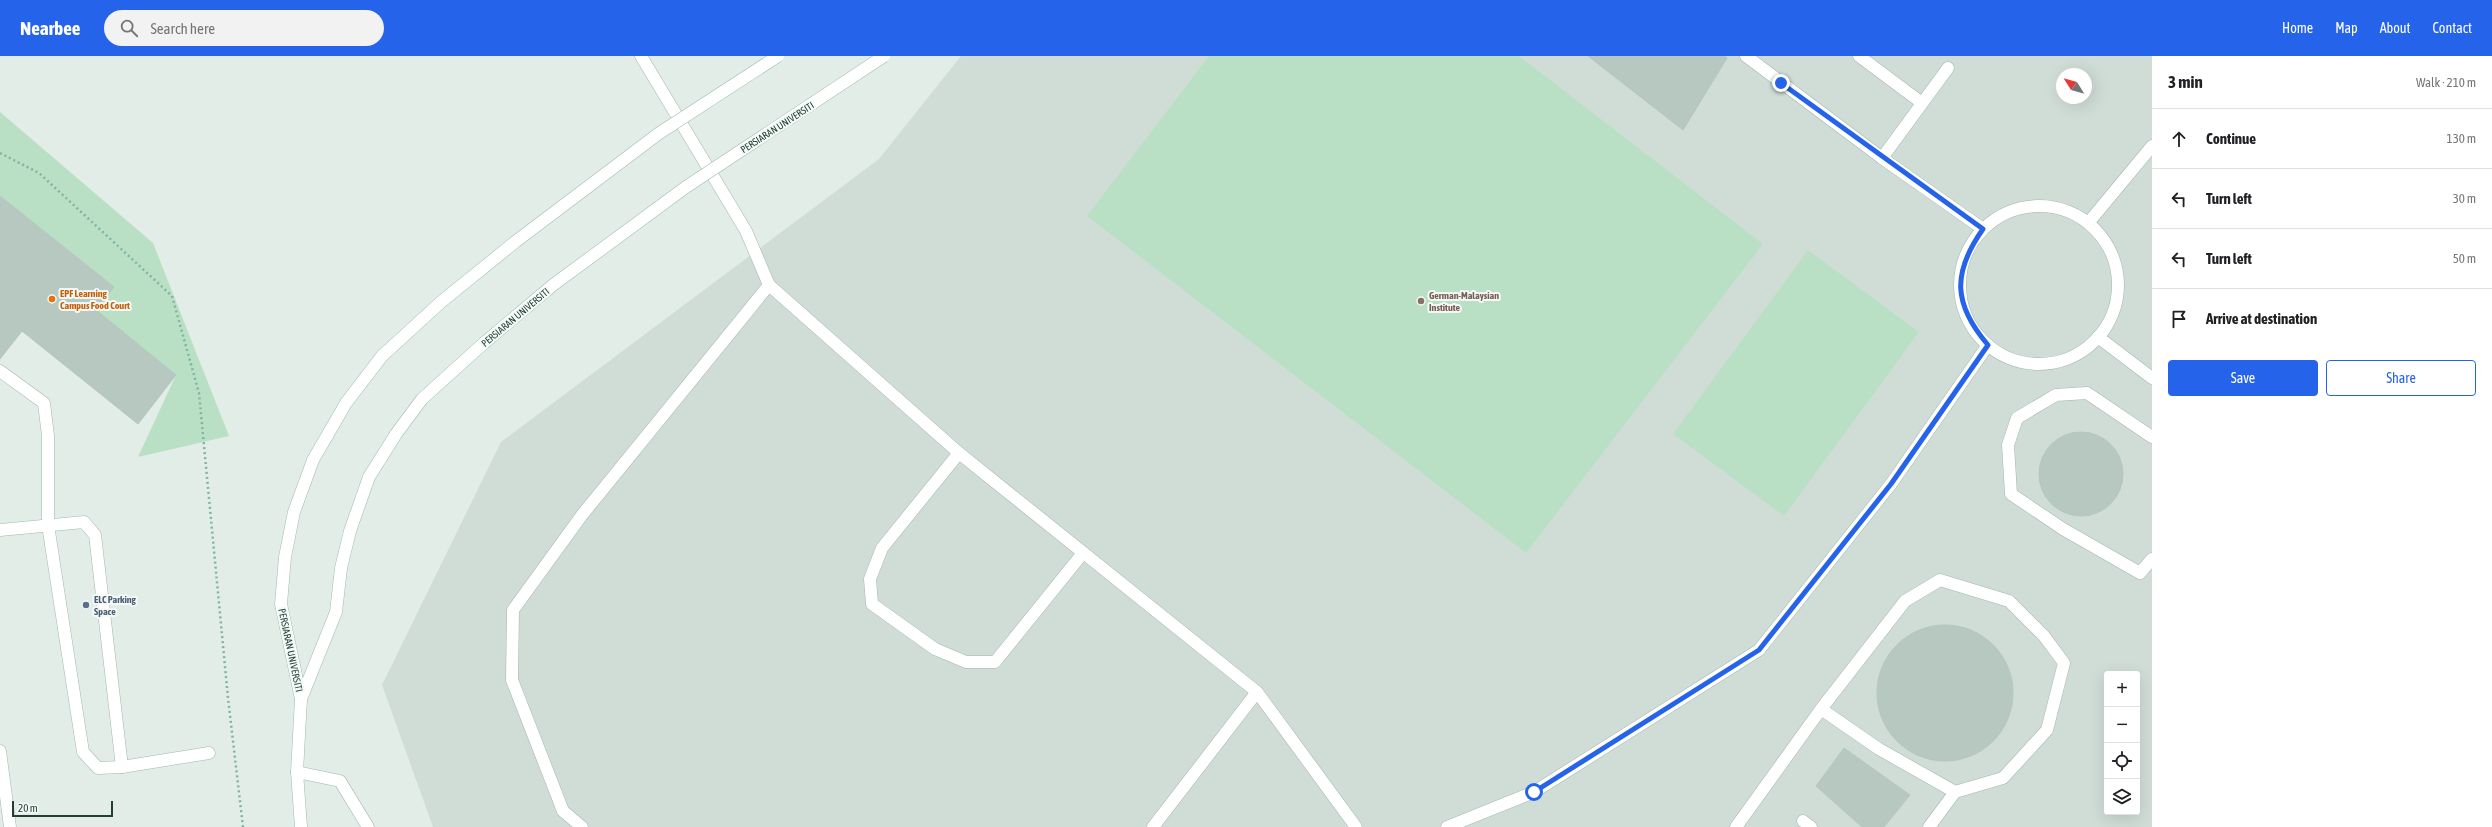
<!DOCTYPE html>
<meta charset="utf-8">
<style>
:root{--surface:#fff;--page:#f2f2f2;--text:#202124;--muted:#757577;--line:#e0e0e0;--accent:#2563eb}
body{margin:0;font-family:"Asap Condensed",sans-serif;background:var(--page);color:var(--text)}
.controls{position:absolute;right:12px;bottom:12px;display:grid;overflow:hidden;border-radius:4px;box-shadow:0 4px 16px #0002}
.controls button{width:36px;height:36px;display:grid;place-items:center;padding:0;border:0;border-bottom:1px solid var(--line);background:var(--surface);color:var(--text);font:20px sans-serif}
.compass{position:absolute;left:2056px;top:12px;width:36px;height:36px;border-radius:50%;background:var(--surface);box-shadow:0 4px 16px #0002;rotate:307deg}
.scale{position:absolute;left:12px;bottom:10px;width:101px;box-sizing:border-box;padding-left:4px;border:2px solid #213f37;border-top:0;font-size:11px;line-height:14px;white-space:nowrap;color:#213f37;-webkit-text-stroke:3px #f3f9f6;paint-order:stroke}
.stop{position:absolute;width:12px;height:12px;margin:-9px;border:3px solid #2563eb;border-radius:50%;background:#fff}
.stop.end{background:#2563eb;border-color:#fff;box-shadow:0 1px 4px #0008}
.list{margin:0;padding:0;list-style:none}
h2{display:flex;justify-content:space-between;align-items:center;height:52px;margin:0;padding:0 16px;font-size:17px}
h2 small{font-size:13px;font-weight:400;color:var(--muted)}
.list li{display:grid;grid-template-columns:26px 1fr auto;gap:12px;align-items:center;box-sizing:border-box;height:60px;padding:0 16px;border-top:1px solid var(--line)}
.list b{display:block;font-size:15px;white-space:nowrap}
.list em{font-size:13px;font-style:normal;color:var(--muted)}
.actions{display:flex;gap:8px;padding:12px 16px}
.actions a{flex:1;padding:9px 0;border:1px solid var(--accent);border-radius:4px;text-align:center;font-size:14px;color:var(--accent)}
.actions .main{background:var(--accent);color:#fff}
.icon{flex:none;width:22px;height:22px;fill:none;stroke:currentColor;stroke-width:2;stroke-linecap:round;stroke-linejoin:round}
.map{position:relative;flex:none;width:2152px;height:771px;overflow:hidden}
header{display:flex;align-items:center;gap:24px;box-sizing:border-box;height:56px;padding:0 20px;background:var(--accent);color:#fff}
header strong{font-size:19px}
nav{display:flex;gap:22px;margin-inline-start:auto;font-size:14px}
.search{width:280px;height:36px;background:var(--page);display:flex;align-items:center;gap:10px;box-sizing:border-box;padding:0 14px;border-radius:22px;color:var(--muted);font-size:15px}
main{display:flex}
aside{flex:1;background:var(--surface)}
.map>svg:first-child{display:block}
.built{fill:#d0ddd7;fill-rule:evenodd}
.green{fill:#b9e0c4}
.building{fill:#b7c8c1;stroke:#b4c7bf}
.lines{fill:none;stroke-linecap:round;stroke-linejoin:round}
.lane-casing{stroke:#a4b5af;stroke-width:13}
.secondary-casing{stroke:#9fbab0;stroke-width:13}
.path{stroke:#80b3a3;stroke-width:2.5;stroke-dasharray:2 3;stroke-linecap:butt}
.lane{stroke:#fff;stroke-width:12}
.secondary{stroke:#fff;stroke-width:12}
.secondary-bridge-casing{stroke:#9fbab0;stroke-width:13;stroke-linecap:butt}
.secondary-bridge{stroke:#fff;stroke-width:12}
.route{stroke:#2563eb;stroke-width:5}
.food-dot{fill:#e8710a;stroke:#f3f9f6;stroke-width:1.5}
.education-dot{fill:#8d6e63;stroke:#f3f9f6;stroke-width:1.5}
.service-dot{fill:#5c6f8a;stroke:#f3f9f6;stroke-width:1.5}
.labels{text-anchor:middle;stroke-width:4;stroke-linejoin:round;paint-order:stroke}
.street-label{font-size:10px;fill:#213f37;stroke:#f3f9f6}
.food-label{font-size:10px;font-weight:bold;fill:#c56008;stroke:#f3f9f6;text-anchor:start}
.education-label{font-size:10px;font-weight:bold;fill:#785e54;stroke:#f3f9f6;text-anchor:start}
.service-label{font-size:10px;font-weight:bold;fill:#4e5e75;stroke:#f3f9f6;text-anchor:start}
</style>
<header>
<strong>Nearbee</strong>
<div class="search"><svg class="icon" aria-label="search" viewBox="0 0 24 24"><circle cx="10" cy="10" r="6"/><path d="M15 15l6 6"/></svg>Search here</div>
<nav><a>Home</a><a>Map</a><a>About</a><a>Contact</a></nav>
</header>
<main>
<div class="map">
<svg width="2152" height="771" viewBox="0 0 2152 771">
<rect width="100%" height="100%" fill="#e2ede8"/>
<path class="built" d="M961 0H2152V771H433L382 629 501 386 879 103ZM2062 18H2086V42H2062ZM2107 618H2137V756H2107Z"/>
<g class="green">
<polygon points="1209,0 1519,0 1763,188 1526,497 1087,160"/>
<polygon points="0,56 153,187 229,380 138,401 176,319 96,254 113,231 0,140"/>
<polygon points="1808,194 1919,276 1784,460 1673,378"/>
</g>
<g class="building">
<polygon points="1588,0 1725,0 1727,2 1683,74"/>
<polygon points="0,140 114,231 96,254 176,319 138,368 22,275 0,303"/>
<circle cx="2081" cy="418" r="42"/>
<circle cx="1945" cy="637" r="68"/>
<polygon points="1844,692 1910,739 1884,771 1862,771 1816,730"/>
</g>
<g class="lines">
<g class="lane-casing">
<g id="lane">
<polyline points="641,0 746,175 769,229 959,397 1257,636 1356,771"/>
<polyline points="1746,0 1882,102 1983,173"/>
<polyline points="1859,0 1922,47"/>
<polyline points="1882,102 1948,12"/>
<circle cx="2039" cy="229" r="79"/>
<polyline points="2089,166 2152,90"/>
<polyline points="2098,281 2152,322"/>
<polyline points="0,315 44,347 48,380 48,469 83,696 98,712 122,711 209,697"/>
<polyline points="2152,381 2087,337 2056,339 2017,362 2008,389 2011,438 2063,473 2140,517 2152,503"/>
<polyline points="959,397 882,492 870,523 872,548 935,593 966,606 995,606 1083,497"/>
<polyline points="0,474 84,466 95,479 122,711"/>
<polyline points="0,695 10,771"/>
<polyline points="297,716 340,725 368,771"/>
<polyline points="1803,765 1811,771"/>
<polyline points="582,771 563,755 512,624 513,554 582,459 769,229"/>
<polyline points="1153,771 1257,636"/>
<polyline points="1447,771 1534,736 1759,594 1891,428 1988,289"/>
<polyline points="1736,771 1821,653 1905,545 1940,524 2009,545 2044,580 2064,607 2047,674 2003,722 1955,736 1879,693 1821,653"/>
<polyline points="1929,771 1955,736"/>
</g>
</g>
<g class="secondary-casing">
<g id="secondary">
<polyline points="301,643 336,556 341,512 350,475 369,421 396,378 422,343 484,287 553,229 686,131"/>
<polyline points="301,771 297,716 301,643 281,548 285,501 294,456 313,404 346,347 382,300 441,246 515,186 658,78"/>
</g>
</g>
<polyline class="path" points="0,97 39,117 172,240 199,337 228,642 243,771"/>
<use href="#lane" class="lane"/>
<use href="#secondary" class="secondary"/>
<g class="secondary-bridge-casing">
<g id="secondary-bridge">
<polyline points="658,78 778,0"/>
<polyline points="686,131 884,0"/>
</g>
</g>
<use href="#secondary-bridge" class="secondary-bridge"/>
</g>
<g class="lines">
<path class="route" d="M1534 736 1759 594 1891 428 1988 289C1953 248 1952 217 1983 173L1781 27"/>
</g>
<circle class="food-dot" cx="52" cy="243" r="4"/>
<circle class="education-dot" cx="1421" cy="245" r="4"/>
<circle class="service-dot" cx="86" cy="549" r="4"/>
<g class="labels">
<g class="street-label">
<text transform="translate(777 71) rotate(-33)" y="4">PERSIARAN UNIVERSITI</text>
<text transform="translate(515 261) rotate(-40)" y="4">PERSIARAN UNIVERSITI</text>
<text transform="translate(291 594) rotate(78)" y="4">PERSIARAN UNIVERSITI</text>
</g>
<g class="food-label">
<text x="60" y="241">EPF Learning<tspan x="60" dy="12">Campus Food Court</tspan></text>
</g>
<g class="education-label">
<text x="1429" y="243">German-Malaysian<tspan x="1429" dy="12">Institute</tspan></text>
</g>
<g class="service-label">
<text x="94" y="547">ELC Parking<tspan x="94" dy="12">Space</tspan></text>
</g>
</g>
</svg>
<div class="controls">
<button>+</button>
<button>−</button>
<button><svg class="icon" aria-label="locate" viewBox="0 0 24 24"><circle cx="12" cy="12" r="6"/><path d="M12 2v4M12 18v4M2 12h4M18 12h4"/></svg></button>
<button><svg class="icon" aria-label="layers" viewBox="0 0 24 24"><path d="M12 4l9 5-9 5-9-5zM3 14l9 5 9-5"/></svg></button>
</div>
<svg class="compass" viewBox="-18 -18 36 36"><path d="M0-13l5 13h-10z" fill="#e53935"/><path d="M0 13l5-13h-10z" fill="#757577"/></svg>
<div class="scale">20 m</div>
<div class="stop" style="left:1534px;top:736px"></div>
<div class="stop end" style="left:1781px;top:27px"></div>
</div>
<aside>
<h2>3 min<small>Walk · 210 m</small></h2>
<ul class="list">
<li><svg class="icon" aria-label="ahead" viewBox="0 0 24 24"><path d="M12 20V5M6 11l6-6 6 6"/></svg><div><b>Continue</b></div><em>130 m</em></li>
<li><svg class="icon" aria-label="left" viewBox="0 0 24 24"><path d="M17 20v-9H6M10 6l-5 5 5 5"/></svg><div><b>Turn left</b></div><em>30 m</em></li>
<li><svg class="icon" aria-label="left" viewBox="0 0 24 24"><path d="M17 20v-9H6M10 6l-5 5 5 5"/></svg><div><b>Turn left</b></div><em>50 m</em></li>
<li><svg class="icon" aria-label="arrive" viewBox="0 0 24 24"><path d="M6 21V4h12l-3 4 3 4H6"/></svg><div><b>Arrive at destination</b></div></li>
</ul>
<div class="actions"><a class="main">Save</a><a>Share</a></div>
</aside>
</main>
